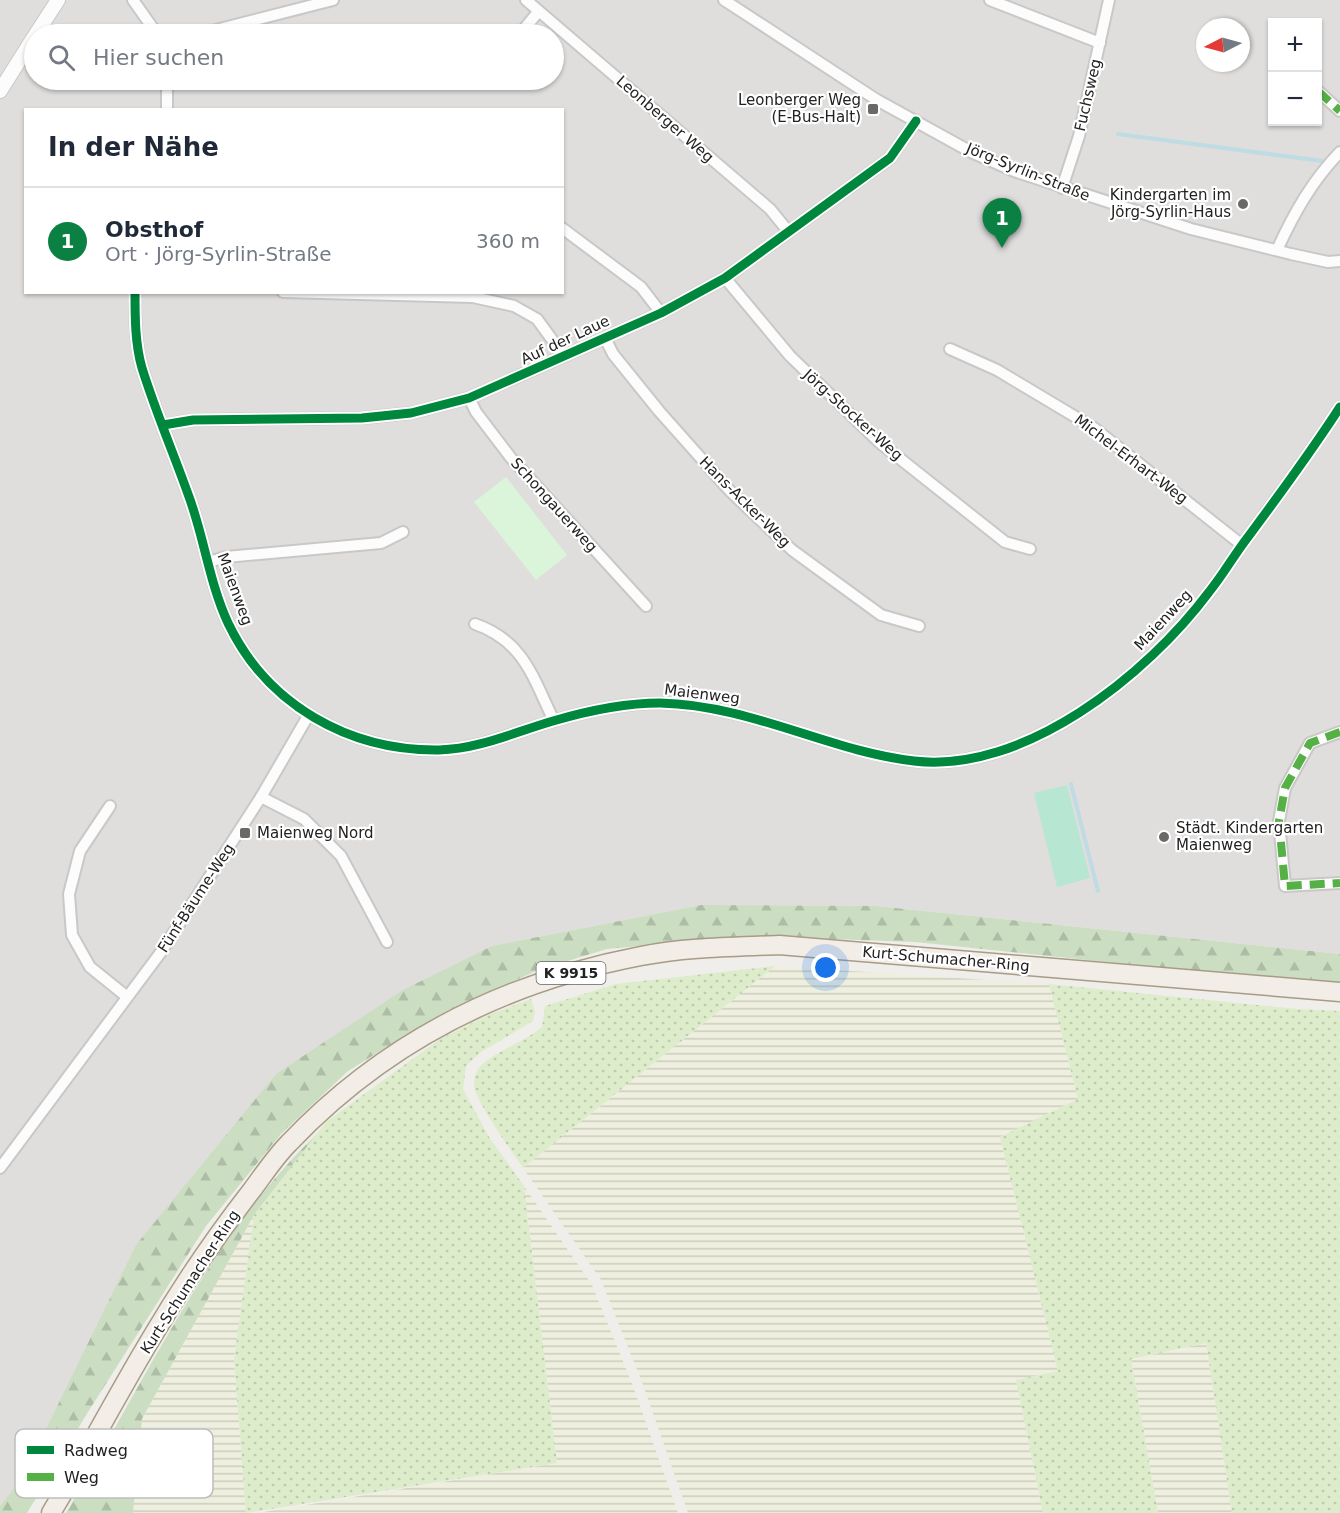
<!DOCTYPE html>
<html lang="de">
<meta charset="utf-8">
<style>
:root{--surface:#fff;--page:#f6f6f7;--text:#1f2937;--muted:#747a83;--line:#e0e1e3;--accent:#0b8043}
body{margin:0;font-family:"DejaVu Sans",sans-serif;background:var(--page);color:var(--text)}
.controls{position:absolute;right:18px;top:18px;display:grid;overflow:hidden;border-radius:0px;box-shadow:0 2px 4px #0004}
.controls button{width:54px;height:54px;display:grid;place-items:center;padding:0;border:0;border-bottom:2px solid var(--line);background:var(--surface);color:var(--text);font:30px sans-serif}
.compass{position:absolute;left:1196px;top:18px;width:54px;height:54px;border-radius:50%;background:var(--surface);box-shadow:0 2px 4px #0004;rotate:264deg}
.you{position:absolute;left:826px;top:968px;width:21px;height:21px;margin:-15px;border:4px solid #fff;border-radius:50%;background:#1a73e8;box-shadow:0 0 0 9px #1a73e833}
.badge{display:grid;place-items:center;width:39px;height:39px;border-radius:50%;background:var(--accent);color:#fff;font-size:20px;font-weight:700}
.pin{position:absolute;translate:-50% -50px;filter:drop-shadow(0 2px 3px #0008)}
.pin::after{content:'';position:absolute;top:32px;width:21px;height:18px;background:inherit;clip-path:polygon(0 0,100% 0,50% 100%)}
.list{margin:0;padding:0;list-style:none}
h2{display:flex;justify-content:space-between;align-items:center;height:78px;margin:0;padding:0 24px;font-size:26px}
h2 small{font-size:20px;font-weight:400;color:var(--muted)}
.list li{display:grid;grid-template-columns:39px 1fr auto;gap:18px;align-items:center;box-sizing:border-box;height:108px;padding:0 24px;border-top:2px solid var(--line)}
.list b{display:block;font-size:22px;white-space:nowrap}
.list p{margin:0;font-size:20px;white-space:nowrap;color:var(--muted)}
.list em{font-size:20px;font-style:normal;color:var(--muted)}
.icon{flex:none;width:33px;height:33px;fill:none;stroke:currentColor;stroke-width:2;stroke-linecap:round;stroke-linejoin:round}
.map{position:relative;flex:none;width:1340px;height:1513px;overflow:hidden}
.search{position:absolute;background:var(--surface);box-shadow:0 2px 4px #0004;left:24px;top:24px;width:540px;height:66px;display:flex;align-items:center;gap:15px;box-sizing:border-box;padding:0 21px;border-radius:33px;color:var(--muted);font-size:22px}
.panel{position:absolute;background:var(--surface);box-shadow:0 2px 4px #0004;left:24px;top:108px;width:540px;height:186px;border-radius:0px}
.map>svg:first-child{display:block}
.residential{fill:#dfdedc;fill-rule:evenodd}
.farmland{fill:url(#farmland-rules)}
.forest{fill:url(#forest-firs)}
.park{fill:#daf5da}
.garden{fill:url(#garden-dots)}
.pitch{fill:#b7e6d2}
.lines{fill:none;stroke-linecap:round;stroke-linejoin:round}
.stream{stroke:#bfdbe3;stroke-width:4}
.minor-casing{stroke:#c9c8c7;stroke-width:14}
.tertiary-casing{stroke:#c9c8c7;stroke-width:16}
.primary-casing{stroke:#a79c86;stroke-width:21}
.minor{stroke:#fdfcfc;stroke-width:10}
.tertiary{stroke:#fdfcfc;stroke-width:14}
.primary{stroke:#f3ede7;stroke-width:18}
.quiet{stroke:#55b145;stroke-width:8;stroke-dasharray:15 8;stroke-linecap:butt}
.cycleway-casing{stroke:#fff;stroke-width:13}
.cycleway{stroke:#00873e;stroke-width:9}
.poi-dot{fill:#6a6968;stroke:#fff;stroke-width:2}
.labels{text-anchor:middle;stroke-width:4.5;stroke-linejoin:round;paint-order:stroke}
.shield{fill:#fff;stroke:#646464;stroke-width:1.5}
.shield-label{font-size:14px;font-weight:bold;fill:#222}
.street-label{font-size:15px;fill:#222;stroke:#fff}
.poi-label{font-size:15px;fill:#222;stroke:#fff;text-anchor:end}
.key{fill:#fff;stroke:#bdbdbd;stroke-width:1.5}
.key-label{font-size:16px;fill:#222}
</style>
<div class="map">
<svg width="1340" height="1513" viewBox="0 0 1340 1513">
<defs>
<pattern id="farmland-rules" width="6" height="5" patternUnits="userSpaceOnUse" patternTransform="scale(1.5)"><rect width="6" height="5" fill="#efefdf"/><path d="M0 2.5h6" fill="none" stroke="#cdcdbf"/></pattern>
<pattern id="forest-firs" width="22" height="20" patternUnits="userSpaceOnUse" patternTransform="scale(1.5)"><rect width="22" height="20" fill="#cbdec1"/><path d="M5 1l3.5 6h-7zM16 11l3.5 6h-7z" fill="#aebea6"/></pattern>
<pattern id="garden-dots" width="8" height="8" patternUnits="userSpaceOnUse" patternTransform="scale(1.5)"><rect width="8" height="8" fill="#ddeccb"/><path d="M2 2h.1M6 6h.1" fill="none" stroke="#bdcaae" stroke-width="1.8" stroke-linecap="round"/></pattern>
</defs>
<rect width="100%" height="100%" fill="#f0eeeb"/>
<path class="residential" d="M0 0H1340V954L876 906 701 905 492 946 276 1074 23 1476 0 1506ZM1272 22H1318V122H1272ZM1205 27H1241V63H1205ZM34 34H554V80H34ZM26 110H562V292H26Z"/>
<g class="farmland">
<polygon points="775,966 1049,984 1078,1099 1000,1137 1058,1371 1016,1380 1043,1513 688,1513 642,1382 601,1280 523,1168"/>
<polygon points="524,1186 592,1285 633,1386 678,1513 258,1513 557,1463"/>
<polygon points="254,1215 234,1359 246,1513 133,1513 142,1419"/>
<polygon points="1206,1343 1232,1513 1158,1513 1131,1359"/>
</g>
<g class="forest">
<polygon points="701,905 876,906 1340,954 1340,983 1267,979 915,942 748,936 607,949 538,970 432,1019 348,1071 281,1134 206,1226 88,1412 27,1513 0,1513 0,1506 23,1476 136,1245 276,1074 403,990 492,946"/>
<path d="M318 1133 254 1215 142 1419 133 1513H66C142 1387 210 1235 318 1133Z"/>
</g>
<polygon class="park" points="506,477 567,555 536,580 474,502"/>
<g class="garden">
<path d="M775 966 523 1168C513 1153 474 1100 474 1084 474 1074 478 1067 486 1061 504 1048 525 1041 542 1027L545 1006 616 984Z"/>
<polygon points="1049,984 1298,1009 1340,1011 1340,1513 1232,1513 1206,1343 1131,1359 1158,1513 1043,1513 1016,1380 1058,1371 1000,1137 1078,1099"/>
<polygon points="531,999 535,1012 533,1021 481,1052 466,1066 463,1089 489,1137 524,1186 557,1463 246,1513 234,1359 254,1215 326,1122 440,1039 490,1014"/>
</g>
<polygon class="pitch" points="1067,785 1090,878 1057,887 1034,793"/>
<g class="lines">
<g class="stream">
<polyline points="1118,134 1322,161"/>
<polyline points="1071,784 1098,891"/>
</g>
<g class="minor-casing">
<g id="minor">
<polyline points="133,0 157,34"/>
<polyline points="526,0 770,209 788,231"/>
<polyline points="724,0 877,100 973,153 1014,171 1191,229 1291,254 1328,262 1340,261"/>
<polyline points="990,0 1100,43"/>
<polyline points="200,34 333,0"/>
<polyline points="520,34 538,12"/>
<polyline points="167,80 167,110"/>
<polyline points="1318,91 1340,111"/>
<polyline points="1062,188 1079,136 1109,0"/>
<polyline points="562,228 641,287 661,313"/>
<path d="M1277 250C1294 213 1312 181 1340 152"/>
<polyline points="725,278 790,356 879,442 1005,542 1030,549"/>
<path d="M135 292C135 317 135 344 142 368 155 410 173 452 188 494 204 536 209 582 228 623 267 705 349 751 439 750 479 749 515 732 553 721 587 711 625 703 660 703 751 705 828 751 914 761 1024 774 1147 675 1209 592 1223 575 1234 555 1248 537 1280 494 1311 452 1340 407"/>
<polyline points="283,292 473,297 514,306 537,319 564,356"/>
<polyline points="605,338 613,354 659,411 731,492 792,550 881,615 919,626"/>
<polyline points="950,349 997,370 1094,428 1242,545"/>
<polyline points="469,398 476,412 511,458 646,606"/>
<polyline points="163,425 193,420 362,418 411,413 469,398 661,313 725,278 890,158 916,121"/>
<polyline points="209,562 226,557 381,543 403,532"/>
<path d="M475 624C524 641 533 678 554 721"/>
<polyline points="1340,732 1310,743 1285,788 1279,821 1285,886 1340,883"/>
<polyline points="261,797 304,819 341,856 387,942"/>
<polyline points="110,806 80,851 69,894 72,935 90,967 126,996"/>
<polyline points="0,1168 161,952 261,797 308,716"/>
</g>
</g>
<g class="tertiary-casing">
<g id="tertiary">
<polyline points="36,34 58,0"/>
<polyline points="0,91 34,37"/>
</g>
</g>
<g class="primary-casing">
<path id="primary" d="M51 1513C86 1455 117 1395 152 1337 182 1286 216 1236 252 1190 264 1174 275 1157 289 1143 385 1042 505 982 641 956 686 947 733 947 779 945L1340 992"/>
</g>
<use href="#minor" class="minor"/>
<use href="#tertiary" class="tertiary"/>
<use href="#primary" class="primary"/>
<g class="quiet">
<polyline points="1318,91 1340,111"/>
<polyline points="1340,732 1310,743 1285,788 1279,821 1285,886 1340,883"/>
</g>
<g class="cycleway-casing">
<g id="cycleway">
<path d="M135 292C135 317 135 344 142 368 155 410 173 452 188 494 204 536 209 582 228 623 267 705 349 751 439 750 479 749 515 732 553 721 587 711 625 703 660 703 751 705 828 751 914 761 1024 774 1147 675 1209 592 1223 575 1234 555 1248 537 1280 494 1311 452 1340 407"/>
<polyline points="163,425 193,420 362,418 411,413 469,398 661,313 725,278 890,158 916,121"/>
</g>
</g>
<use href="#cycleway" class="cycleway"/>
</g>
<g class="poi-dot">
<rect x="867" y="103" width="12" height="12" rx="3"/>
<circle cx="1243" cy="204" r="6"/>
<rect x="239" y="827" width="12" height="12" rx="3"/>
<circle cx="1164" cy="837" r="6"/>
</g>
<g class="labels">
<rect class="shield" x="536.5" y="962" width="69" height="22" rx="4.5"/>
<g class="shield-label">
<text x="571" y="978">K 9915</text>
</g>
<g class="street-label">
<text transform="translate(1088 95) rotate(-77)" y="5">Fuchsweg</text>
<text transform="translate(665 119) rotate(41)" y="5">Leonberger Weg</text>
<text transform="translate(1028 172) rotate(22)" y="5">Jörg-Syrlin-Straße</text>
<text transform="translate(565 340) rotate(-25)" y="5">Auf der Laue</text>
<text transform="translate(853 415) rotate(42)" y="5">Jörg-Stocker-Weg</text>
<text transform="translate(1131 459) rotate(37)" y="5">Michel-Erhart-Weg</text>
<text transform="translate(745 502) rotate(45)" y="5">Hans-Acker-Weg</text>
<text transform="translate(554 505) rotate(48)" y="5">Schongauerweg</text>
<text transform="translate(235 589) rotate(70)" y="5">Maienweg</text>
<text transform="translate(1163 620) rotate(-47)" y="5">Maienweg</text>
<text transform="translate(702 694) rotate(7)" y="5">Maienweg</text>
<text transform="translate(196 898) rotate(-57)" y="5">Fünf-Bäume-Weg</text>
<text transform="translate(946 959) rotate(5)" y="5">Kurt-Schumacher-Ring</text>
<text transform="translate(190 1282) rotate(-57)" y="5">Kurt-Schumacher-Ring</text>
</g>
<g class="poi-label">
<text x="861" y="105">Leonberger Weg<tspan x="861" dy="17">(E-Bus-Halt)</tspan></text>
<text x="1231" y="200">Kindergarten im<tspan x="1231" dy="17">Jörg-Syrlin-Haus</tspan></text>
<text x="1176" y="833" text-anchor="start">Städt. Kindergarten<tspan x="1176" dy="17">Maienweg</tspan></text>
<text x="257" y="838" text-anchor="start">Maienweg Nord</text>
</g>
</g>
<rect x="15" y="1429" width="198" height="69" rx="9" class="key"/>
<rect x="27" y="1446" width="27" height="8" fill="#00873e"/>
<rect x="27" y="1473" width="27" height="8" fill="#55b145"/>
<g class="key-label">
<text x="64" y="1456">Radweg</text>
<text x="64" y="1483">Weg</text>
</g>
</svg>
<div class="controls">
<button>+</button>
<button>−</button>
</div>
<svg class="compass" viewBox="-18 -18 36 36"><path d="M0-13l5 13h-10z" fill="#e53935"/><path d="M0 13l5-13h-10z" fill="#747a83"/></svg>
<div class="you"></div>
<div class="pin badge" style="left:1002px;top:248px">1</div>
<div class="search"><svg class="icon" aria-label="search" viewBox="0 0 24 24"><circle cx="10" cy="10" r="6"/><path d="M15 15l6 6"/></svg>Hier suchen</div>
<section class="panel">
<h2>In der Nähe<small></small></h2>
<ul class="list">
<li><span class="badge">1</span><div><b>Obsthof</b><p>Ort · Jörg-Syrlin-Straße</p></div><em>360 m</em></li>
</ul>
</section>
</div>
